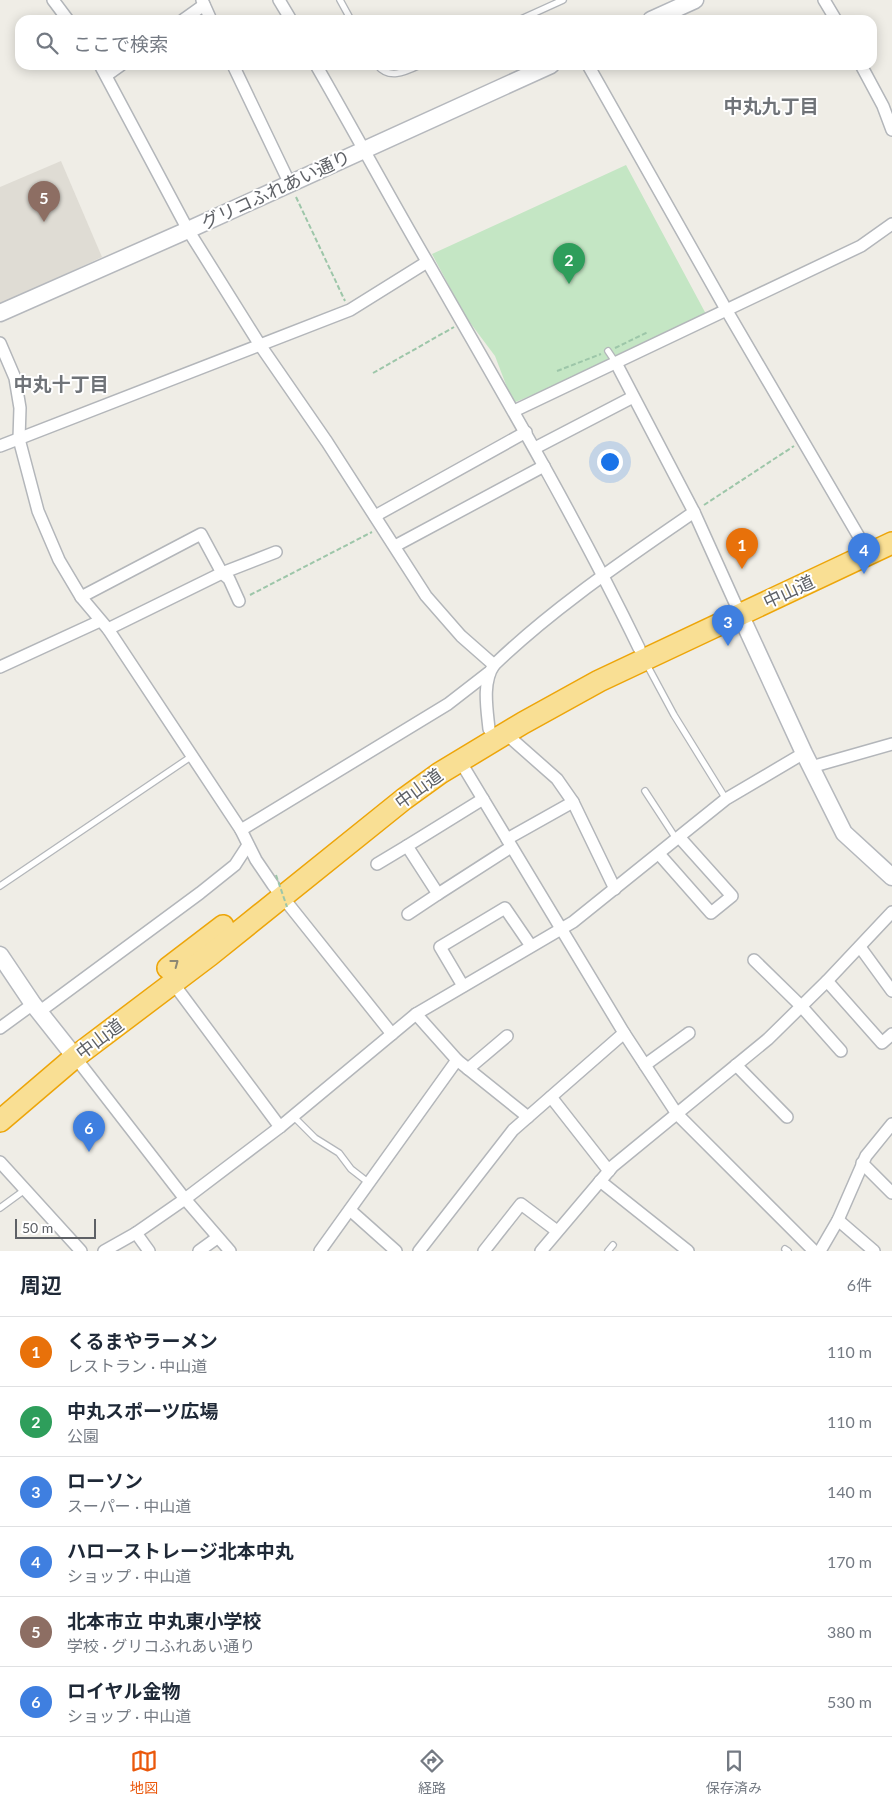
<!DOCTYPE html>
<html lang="ja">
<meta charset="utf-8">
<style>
:root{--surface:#fff;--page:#f6f6f7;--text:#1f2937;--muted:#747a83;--line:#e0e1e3;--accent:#ea580c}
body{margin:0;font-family:Lato,"Noto Sans JP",sans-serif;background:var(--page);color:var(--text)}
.scale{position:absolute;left:15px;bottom:12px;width:81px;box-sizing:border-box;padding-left:5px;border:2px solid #5e6166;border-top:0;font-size:14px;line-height:18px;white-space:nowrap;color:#5e6166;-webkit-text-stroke:4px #fff;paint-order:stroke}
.you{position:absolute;left:609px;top:461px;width:18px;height:18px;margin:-12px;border:4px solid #fff;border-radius:50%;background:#1a73e8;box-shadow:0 0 0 8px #1a73e833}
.badge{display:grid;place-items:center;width:32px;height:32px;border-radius:50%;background:var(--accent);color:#fff;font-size:16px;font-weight:700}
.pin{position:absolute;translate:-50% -41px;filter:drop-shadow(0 1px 2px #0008)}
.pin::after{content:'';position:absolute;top:26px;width:18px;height:15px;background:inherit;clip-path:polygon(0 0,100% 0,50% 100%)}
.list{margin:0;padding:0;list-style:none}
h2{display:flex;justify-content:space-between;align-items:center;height:65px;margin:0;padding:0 20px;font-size:21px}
h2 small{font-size:16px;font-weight:400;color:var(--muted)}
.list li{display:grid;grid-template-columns:32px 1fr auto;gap:15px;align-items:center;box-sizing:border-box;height:70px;padding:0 20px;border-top:1px solid var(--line)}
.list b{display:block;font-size:19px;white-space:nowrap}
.list p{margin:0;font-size:16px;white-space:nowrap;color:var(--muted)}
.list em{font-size:16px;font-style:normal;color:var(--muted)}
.icon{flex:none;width:28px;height:28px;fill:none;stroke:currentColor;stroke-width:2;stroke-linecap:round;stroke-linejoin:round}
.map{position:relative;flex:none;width:892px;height:1251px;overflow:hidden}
.search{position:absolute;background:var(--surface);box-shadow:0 2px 12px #0003;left:15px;right:15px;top:15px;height:55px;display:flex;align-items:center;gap:12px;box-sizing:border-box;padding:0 18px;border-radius:15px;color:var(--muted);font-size:19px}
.sheet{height:485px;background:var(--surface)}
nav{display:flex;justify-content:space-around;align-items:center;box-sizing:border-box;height:70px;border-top:1px solid var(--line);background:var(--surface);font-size:14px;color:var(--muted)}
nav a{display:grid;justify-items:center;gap:2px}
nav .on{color:var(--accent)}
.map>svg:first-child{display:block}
.education{fill:#dfdcd4}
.green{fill:#c4e6c4}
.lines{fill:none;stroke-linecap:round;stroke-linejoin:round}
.lane-casing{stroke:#b3b6ba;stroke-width:8}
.street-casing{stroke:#b3b6ba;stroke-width:14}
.secondary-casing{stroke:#b5b8bd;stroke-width:19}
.highway-casing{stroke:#eda509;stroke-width:24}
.path{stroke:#9dc6a9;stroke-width:2;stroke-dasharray:5 2.5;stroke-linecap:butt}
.lane{stroke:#fff;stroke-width:5.5}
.street{stroke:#fff;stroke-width:11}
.secondary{stroke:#fff;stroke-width:16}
.highway{stroke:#f9df94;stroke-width:21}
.path-bridge{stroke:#9dc6a9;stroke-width:2;stroke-dasharray:5 2.5;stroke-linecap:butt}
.oneway{stroke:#8c8774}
.labels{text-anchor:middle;stroke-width:4;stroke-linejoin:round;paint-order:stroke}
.street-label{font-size:18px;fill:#5e6166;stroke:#fff}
.neighbourhood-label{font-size:19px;font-weight:bold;fill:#6f7378;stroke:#fff}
</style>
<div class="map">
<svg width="892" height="1251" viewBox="0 0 892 1251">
<rect width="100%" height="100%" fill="#efede6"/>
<polygon class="education" points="61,161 102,257 0,305 0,187"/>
<polygon class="green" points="626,165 706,314 620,359 513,403 495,356 465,316 432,254"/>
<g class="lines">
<g class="lane-casing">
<g id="lane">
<polyline points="340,0 351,20"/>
<polyline points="519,20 563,0"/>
<path d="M377 65C389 80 405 72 420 65"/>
<polyline points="608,351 616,363"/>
<polyline points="646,663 674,715 726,799"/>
<polyline points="645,791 677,840"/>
<polyline points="0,886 192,756"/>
<polyline points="293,1116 315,1138 339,1153 351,1169 369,1183"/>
<polyline points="0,1208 26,1189"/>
<polyline points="785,1249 788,1251"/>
<polyline points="608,1251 613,1245"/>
</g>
</g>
<g class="street-casing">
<g id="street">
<polyline points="53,0 68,20"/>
<polyline points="202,0 211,20"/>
<polyline points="279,0 291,20"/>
<polyline points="824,0 836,20"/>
<polyline points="183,20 204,5"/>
<path d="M100 65 188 230 260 345 327 442 426 596 461 636 494 665C482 682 487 709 489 729"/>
<polyline points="233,65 290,184"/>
<path d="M316 65C354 131 390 198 428 263 501 390 575 516 639 648"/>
<polyline points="588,65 727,311 862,542"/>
<polyline points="861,65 883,106 892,130"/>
<polyline points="107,75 121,65"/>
<polyline points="0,343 15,378 20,408 19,439 38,511 59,560 81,597 108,629 241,830"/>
<polyline points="616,363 694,512 740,614"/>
<polyline points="514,411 861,246 892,224"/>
<polyline points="0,446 350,310 427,262"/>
<polyline points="535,448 633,397"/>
<polyline points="375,516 526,432"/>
<polyline points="395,546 544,466"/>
<polyline points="81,597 201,534 222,573 229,579 239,601"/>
<polyline points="108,629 222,573 276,552"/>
<path d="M494 665C554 607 625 560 694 512"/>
<polyline points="0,667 100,621"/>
<polyline points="505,733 557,779 573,802 615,889"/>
<polyline points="811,767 892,744"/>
<polyline points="483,799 407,846 438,894 511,847"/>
<polyline points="507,839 573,802"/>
<polyline points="659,854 711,913 732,896 680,838"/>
<polyline points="377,864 407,846"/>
<polyline points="408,914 438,894"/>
<polyline points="860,947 892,991"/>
<polyline points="754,960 801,1006 841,1051"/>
<polyline points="827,981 882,1043 892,1034"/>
<polyline points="173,983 280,1127"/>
<polyline points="463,986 440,947 505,908 531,946"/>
<polyline points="39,1012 200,893 235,865 248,845"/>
<polyline points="0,1028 33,1004"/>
<polyline points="624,1033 677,1114 814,1251"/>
<polyline points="392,1034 273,885 256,860 241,830 448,704 488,673"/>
<polyline points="75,1057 185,1199 230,1251"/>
<polyline points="457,1060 528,1117"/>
<polyline points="645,1065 689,1033"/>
<polyline points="736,1065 787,1117"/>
<polyline points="468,1069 507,1036"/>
<polyline points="551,1097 609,1171"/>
<polyline points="0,1162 81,1251"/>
<polyline points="862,1163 892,1193"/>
<polyline points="600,1181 688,1251"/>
<polyline points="350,1210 396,1251"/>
<polyline points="838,1220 874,1251"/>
<polyline points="136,1233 149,1251"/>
<polyline points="104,1251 136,1233 185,1199 280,1127 416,1014 573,922 726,799 804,753"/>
<polyline points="199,1251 217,1238"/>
<polyline points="320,1251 457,1060 416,1014"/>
<polyline points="419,1251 513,1130 624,1033 460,761"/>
<polyline points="484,1251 521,1204 557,1231"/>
<polyline points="541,1251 613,1166 768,1039 827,981 892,912"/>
<polyline points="820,1251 838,1220 866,1156 892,1124"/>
</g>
</g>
<g class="secondary-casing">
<g id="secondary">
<polyline points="651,20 695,0"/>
<polyline points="0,313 188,230 551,65"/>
<polyline points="740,614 804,753 844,833 892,877"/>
<polyline points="0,955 33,1004 75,1057"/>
</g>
</g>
<g class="highway-casing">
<g id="highway">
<polyline points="168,968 223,926"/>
<polyline points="0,1121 75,1057 210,955 404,799 440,773 523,723 599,681 892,543"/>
</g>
</g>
<g class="path">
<polyline points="296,197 345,301"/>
<polyline points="615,348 648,332"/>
<polyline points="557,371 601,354"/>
<polyline points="373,373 454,327"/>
<polyline points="704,505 794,446"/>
<polyline points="250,595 372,532"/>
</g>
<use href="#lane" class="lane"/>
<use href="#street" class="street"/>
<use href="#secondary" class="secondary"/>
<use href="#highway" class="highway"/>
<polyline class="path-bridge" points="276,875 287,907"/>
</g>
<defs><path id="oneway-chevron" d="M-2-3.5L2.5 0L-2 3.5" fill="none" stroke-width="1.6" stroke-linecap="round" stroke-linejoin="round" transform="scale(1.25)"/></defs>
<use class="oneway" href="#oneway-chevron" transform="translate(175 963) rotate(-37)"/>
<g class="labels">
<g class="street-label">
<text transform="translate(276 190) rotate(-25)" y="6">グリコふれあい通り</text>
<text transform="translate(789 592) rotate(-25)" y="6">中山道</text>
<text transform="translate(419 789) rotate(-36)" y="6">中山道</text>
<text transform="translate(100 1039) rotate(-37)" y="6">中山道</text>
</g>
<g class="neighbourhood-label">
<text x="771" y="113">中丸九丁目</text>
<text x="61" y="391">中丸十丁目</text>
</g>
</g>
</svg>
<div class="scale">50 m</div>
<div class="you"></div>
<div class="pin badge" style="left:742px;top:569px;background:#e8710a">1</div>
<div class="pin badge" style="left:569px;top:284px;background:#2e9e5b">2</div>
<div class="pin badge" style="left:728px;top:646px;background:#3f7fe0">3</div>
<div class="pin badge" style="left:864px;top:574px;background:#3f7fe0">4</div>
<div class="pin badge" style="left:44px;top:222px;background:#8d6e63">5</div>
<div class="pin badge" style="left:89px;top:1152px;background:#3f7fe0">6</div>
<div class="search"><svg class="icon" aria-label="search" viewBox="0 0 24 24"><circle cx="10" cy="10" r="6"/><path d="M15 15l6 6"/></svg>ここで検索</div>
</div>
<section class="sheet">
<h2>周辺<small>6件</small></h2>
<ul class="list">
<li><span class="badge" style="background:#e8710a">1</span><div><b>くるまやラーメン</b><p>レストラン · 中山道</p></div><em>110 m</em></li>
<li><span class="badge" style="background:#2e9e5b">2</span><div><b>中丸スポーツ広場</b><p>公園</p></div><em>110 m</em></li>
<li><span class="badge" style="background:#3f7fe0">3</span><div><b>ローソン</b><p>スーパー · 中山道</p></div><em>140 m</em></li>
<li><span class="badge" style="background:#3f7fe0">4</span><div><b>ハローストレージ北本中丸</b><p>ショップ · 中山道</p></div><em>170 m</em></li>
<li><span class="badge" style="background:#8d6e63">5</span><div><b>北本市立 中丸東小学校</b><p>学校 · グリコふれあい通り</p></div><em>380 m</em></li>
<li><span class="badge" style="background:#3f7fe0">6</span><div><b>ロイヤル金物</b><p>ショップ · 中山道</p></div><em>530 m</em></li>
</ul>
</section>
<nav>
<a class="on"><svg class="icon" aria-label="map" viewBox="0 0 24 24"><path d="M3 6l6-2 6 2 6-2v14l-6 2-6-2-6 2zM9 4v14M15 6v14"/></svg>地図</a>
<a><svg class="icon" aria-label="directions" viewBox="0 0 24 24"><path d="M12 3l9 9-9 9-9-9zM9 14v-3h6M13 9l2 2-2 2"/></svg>経路</a>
<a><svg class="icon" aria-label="saved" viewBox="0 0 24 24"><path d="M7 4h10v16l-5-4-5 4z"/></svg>保存済み</a>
</nav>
